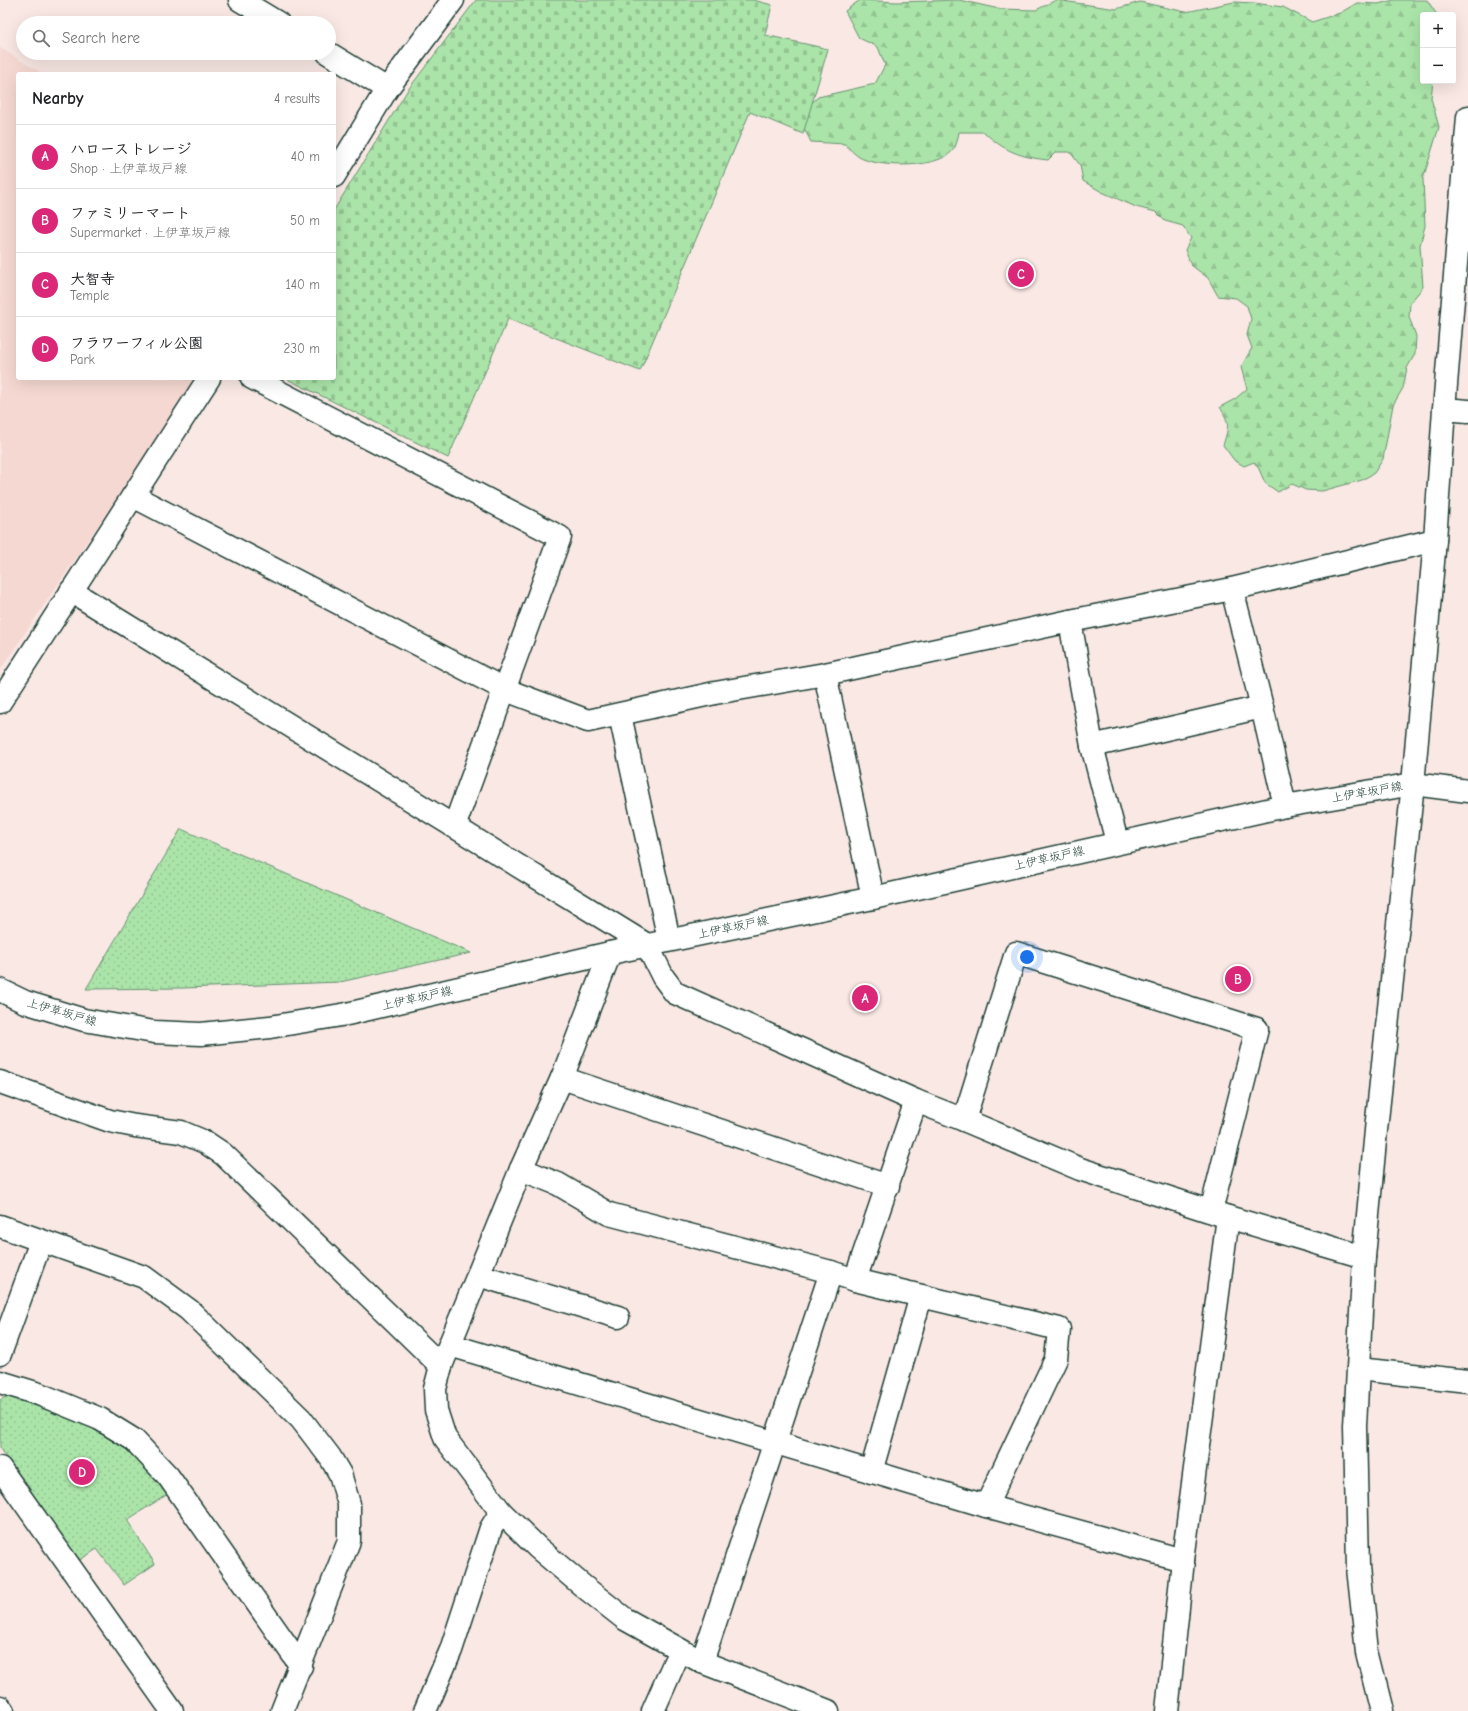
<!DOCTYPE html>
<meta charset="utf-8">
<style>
:root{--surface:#fff;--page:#f2f2f2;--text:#202124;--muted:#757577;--line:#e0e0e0;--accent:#db2777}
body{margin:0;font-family:"Comic Neue","Klee One",sans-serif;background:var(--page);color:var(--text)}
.controls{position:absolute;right:12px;top:12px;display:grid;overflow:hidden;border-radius:4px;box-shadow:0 4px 16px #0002}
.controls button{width:36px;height:36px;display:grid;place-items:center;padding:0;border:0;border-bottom:1px solid var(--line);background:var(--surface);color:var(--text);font:20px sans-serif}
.you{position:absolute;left:1027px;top:957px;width:14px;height:14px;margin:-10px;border:3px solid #fff;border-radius:50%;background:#1a73e8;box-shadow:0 0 0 6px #1a73e833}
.badge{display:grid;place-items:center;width:26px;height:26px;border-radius:50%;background:var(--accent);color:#fff;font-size:13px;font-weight:700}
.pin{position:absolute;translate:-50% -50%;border:2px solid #fff;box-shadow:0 1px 4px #0006}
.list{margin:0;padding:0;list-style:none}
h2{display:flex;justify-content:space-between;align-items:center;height:52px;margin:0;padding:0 16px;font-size:17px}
h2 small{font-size:13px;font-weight:400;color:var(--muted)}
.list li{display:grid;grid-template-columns:26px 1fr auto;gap:12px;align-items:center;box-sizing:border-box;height:64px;padding:0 16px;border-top:1px solid var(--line)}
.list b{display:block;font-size:15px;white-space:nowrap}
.list p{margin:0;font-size:13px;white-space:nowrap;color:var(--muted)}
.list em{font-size:13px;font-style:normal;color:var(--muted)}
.icon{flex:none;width:22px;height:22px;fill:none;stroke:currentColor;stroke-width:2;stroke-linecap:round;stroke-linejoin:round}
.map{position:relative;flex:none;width:1468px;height:1711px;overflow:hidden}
.search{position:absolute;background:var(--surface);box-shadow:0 4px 16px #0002;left:16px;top:16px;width:320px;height:44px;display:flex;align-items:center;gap:10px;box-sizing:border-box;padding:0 14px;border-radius:22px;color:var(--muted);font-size:15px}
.panel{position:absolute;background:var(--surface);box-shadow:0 4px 16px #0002;left:16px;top:72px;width:320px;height:308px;border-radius:4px}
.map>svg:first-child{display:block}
.built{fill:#f5d8d1}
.forest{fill:url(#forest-firs);stroke:#65906e}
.cemetery{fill:url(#cemetery-stones);stroke:#65906e}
.park{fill:url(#park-dots);stroke:#65906e}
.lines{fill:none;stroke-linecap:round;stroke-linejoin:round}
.street-casing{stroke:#1f3d34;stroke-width:25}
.secondary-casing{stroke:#1f3d34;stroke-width:25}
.street{stroke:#fff;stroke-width:22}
.secondary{stroke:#fff;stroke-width:22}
.labels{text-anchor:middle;stroke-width:3.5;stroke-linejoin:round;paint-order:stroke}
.street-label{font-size:12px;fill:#1f3d34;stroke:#fff}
</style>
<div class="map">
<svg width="1468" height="1711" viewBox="0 0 1468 1711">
<defs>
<pattern id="forest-firs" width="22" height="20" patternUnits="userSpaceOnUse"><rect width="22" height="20" fill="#abe4a9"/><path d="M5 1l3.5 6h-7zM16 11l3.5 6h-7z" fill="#93c492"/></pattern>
<pattern id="cemetery-stones" width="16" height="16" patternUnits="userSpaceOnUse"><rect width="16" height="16" fill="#abe4a9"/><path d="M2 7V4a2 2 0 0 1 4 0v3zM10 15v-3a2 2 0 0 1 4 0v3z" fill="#93c492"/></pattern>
<pattern id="park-dots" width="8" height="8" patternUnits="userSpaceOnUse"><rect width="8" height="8" fill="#abe4a9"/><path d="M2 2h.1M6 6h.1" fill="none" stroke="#93c492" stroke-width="1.8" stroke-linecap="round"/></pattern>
</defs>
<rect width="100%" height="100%" fill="#f9e8e4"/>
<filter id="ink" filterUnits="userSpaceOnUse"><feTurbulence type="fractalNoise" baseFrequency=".025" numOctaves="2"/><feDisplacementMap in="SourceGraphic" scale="8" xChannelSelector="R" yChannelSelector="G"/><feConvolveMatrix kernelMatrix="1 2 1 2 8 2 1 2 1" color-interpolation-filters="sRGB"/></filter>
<g filter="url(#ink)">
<polygon class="built" points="0,48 43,74 18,74 18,378 194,378 114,502 0,670"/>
<path class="forest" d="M860 0 896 2 959 0 999 9 1036 10 1056 0 1116 9 1140 2 1186 12 1234 2 1254 3 1283 7 1312 22 1340 13 1357 3 1378 4 1394 0H1427L1437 15H1423V81H1433L1431 98 1439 127 1423 179 1425 226 1420 245 1423 287 1410 303 1409 317 1416 336 1415 354 1407 368 1403 388 1393 405 1383 459 1374 473 1362 480 1322 491 1306 490 1292 484 1278 492 1265 483 1259 469 1254 462 1244 466 1234 460 1223 445C1229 427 1230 423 1220 407L1235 399 1247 389 1241 367 1252 348 1247 335 1251 319 1247 306 1236 298 1218 296 1208 278 1191 265 1185 250 1191 238 1183 226 1165 221 1156 212 1136 207 1102 192 1083 181 1080 165 1070 152H1056L1048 160C1020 157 1004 151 984 132H959C958 137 957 143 955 147 944 170 877 168 859 157 854 154 849 148 845 144L811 142 798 116 818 97 875 84 885 65 878 47 859 38 845 11Z"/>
<polygon class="cemetery" points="476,0 753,0 772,5 765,35 828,49 803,134 750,112 640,371 508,319 448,458 285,378 334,378 334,210 407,91"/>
<g class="park">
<polygon points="181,829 471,953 340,982 184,988 86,989"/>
<polygon points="7,1396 96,1427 129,1450 168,1494 127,1520 155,1564 124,1585 97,1549 80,1560 54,1526 0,1449 0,1400"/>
</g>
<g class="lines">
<g class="street-casing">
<g id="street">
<polyline points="240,0 278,23"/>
<polyline points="328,53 387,89"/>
<polyline points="334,176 387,89 453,0"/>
<polyline points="252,378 560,537 454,827"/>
<polyline points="1444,409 1468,411"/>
<polyline points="133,496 506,690 588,721 715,693 825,674 1070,621 1232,589 1435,540"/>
<polyline points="1232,589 1262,707 1285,806"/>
<polyline points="71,591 647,945 663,977 675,993 916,1101 964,1120 1080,1169 1228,1217 1364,1257"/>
<polyline points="1070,621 1092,746 1117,842"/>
<polyline points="825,674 873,898"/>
<polyline points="0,702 209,378"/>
<polyline points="620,715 669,940"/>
<polyline points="1092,746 1262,707"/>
<polyline points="610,953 562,1078 521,1169 441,1366 435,1389 436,1410 445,1438 501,1512 538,1548 583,1586 625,1619 702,1662 828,1711"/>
<polyline points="562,1078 888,1186"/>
<polyline points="0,1082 110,1121 135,1126 181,1132 205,1142 223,1154 441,1366"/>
<polyline points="964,1120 1016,953 1257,1029 1211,1211"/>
<polyline points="521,1169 558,1184 609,1214 831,1272 855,1280 1059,1329 1056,1359 986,1506"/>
<polyline points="0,1226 144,1277 189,1310 301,1419 330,1457 340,1474 349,1504 349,1541 282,1711"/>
<polyline points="478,1275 618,1317"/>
<polyline points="855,1280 916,1101"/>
<polyline points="450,1345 986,1506 1183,1560"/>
<polyline points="0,1354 41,1241"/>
<polyline points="1358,1369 1468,1381"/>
<polyline points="0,1382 39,1394 100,1419 134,1440 168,1476 301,1666"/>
<polyline points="0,1468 172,1711"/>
<polyline points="871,1472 921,1296"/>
<polyline points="702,1662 831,1272"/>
<polyline points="0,1707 3,1711"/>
<polyline points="425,1711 451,1650 491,1528 501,1512"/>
<polyline points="653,1711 680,1650"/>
<polyline points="1167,1711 1183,1560 1228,1217"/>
</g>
</g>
<g class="secondary-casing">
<g id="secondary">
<polyline points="0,990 25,1002 84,1020 154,1032 201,1034 270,1027 347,1014 610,953 873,898 1285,806 1413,784 1468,791"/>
<polyline points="1382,1711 1367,1651 1358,1568 1355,1426 1358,1369 1364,1257 1377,1120 1413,784 1435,540 1444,409 1468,117"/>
</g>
</g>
<use href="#street" class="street"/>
<use href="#secondary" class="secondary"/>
</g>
</g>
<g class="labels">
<g class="street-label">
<text transform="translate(1367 792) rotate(-10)" y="4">上伊草坂戸線</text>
<text transform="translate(1049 858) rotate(-13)" y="4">上伊草坂戸線</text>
<text transform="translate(733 927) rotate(-12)" y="4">上伊草坂戸線</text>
<text transform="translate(417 998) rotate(-13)" y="4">上伊草坂戸線</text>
<text transform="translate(62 1012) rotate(16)" y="4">上伊草坂戸線</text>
</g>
</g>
</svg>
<div class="controls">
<button>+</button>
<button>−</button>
</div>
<div class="you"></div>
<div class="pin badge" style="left:865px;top:998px">A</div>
<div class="pin badge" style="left:1238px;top:979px">B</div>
<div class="pin badge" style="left:1021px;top:274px">C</div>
<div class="pin badge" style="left:82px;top:1472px">D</div>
<div class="search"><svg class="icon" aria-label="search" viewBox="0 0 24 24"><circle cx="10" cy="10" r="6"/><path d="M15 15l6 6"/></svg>Search here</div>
<section class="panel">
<h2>Nearby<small>4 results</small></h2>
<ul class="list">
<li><span class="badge">A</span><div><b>ハローストレージ</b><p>Shop · 上伊草坂戸線</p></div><em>40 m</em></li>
<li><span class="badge">B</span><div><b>ファミリーマート</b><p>Supermarket · 上伊草坂戸線</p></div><em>50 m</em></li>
<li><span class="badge">C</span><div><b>大智寺</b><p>Temple</p></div><em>140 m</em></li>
<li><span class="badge">D</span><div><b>フラワーフィル公園</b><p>Park</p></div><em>230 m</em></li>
</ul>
</section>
</div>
